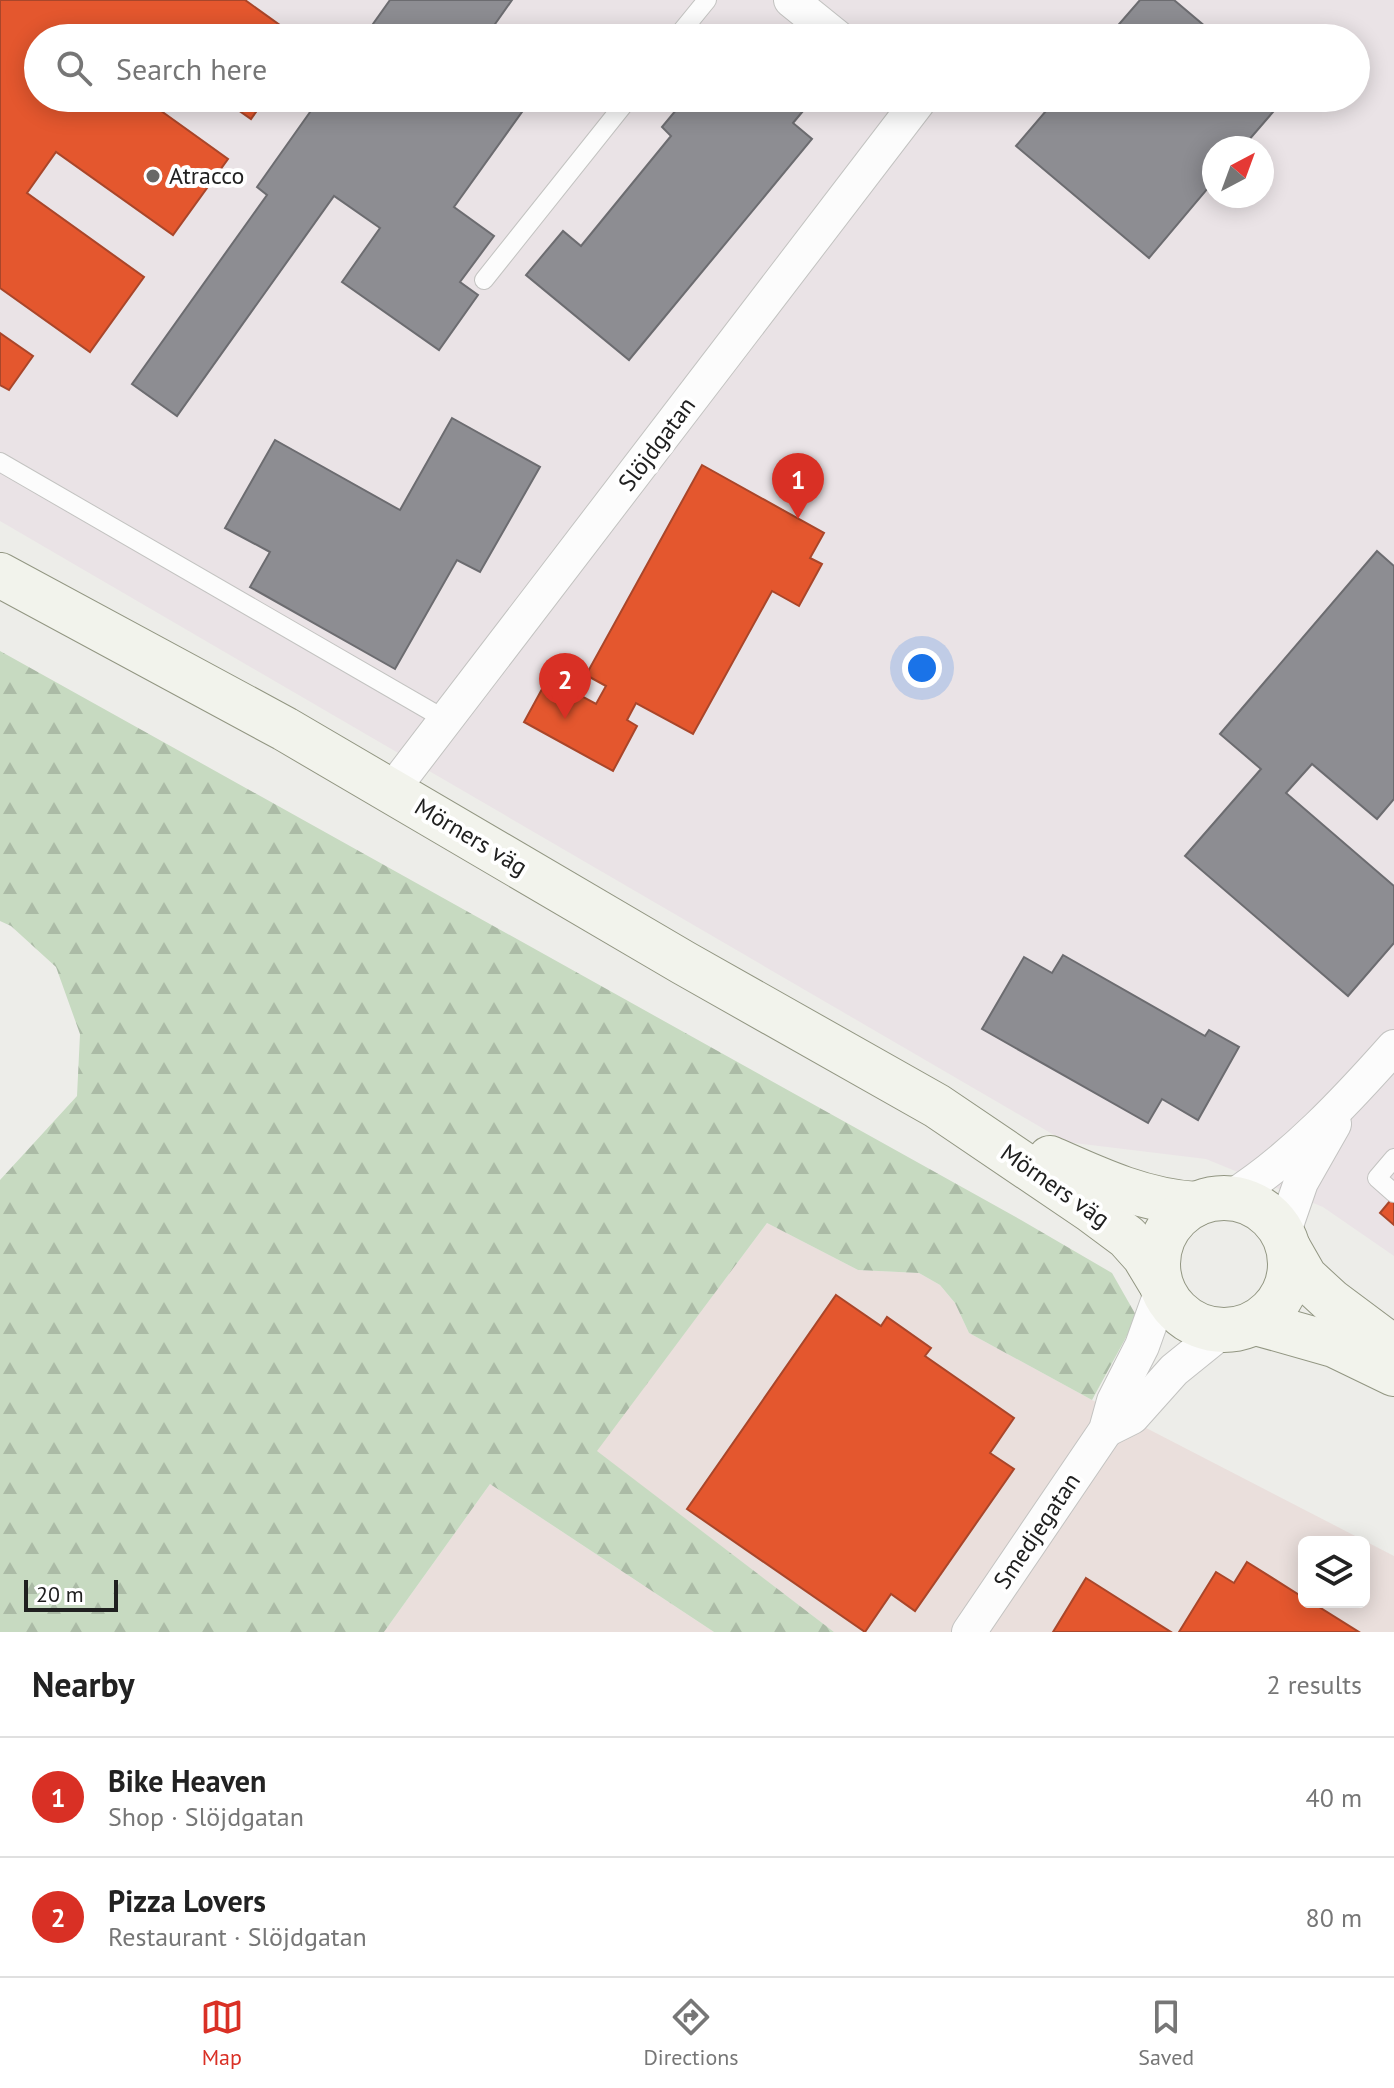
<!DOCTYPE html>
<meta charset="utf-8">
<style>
:root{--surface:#fff;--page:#f2f2f2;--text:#222;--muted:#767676;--line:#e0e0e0;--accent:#d93025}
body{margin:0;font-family:"PT Sans",sans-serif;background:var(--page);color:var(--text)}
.controls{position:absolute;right:24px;bottom:24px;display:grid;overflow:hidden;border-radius:12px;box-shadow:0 4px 20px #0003}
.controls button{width:72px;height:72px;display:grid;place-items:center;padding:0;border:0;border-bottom:2px solid var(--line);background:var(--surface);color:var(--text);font:40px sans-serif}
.compass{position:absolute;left:1202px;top:136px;width:72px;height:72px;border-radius:50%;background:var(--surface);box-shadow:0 4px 20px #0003;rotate:41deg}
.scale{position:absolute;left:24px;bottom:20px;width:94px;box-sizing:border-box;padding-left:8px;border:4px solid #202020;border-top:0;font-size:22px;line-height:28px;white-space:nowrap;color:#202020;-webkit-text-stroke:6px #fff;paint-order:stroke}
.you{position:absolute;left:922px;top:668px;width:28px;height:28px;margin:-20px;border:6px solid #fff;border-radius:50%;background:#1a73e8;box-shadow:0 0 0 12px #1a73e833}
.badge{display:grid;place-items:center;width:52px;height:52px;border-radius:50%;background:var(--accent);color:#fff;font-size:26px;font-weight:700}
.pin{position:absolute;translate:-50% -66px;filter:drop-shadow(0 2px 4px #0008)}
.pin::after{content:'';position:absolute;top:42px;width:28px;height:24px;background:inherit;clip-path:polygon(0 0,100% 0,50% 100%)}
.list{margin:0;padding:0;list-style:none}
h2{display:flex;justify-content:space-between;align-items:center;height:104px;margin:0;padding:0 32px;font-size:34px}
h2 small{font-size:26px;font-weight:400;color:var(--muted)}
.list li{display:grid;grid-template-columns:52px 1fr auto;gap:24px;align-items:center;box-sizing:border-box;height:120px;padding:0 32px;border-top:2px solid var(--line)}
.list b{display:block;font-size:30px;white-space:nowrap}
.list p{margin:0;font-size:26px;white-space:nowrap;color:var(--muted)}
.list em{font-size:26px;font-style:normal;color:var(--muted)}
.icon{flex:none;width:44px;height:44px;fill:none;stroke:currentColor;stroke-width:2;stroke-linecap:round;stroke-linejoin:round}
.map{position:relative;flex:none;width:1394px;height:1632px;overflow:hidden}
.search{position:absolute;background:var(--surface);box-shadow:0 4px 20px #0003;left:24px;right:24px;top:24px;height:88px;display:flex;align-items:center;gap:20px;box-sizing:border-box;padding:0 28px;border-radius:44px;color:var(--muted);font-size:30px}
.sheet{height:344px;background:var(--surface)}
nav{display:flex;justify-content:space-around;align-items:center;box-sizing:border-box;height:112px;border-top:2px solid var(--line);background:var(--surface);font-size:22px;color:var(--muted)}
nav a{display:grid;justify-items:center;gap:4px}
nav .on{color:var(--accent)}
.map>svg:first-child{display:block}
.commercial{fill:#eadfdc;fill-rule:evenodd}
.industrial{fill:#eae3e6;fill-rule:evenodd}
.forest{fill:url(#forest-firs)}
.shops{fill:#e4572e;stroke:#a9462a;stroke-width:2}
.industry{fill:#8d8d92;stroke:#6c6c70;stroke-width:2}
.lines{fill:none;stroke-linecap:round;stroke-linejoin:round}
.service-casing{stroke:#c3c3c1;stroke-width:20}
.minor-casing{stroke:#c3c3c1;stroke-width:36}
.secondary-casing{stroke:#929682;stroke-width:46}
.service{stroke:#fcfcfc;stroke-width:18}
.minor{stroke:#fcfcfc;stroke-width:34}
.secondary{stroke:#f2f3ec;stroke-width:44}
.poi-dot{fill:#686866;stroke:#fff;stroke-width:3}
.labels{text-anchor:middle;stroke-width:8;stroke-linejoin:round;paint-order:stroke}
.poi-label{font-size:24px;fill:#202020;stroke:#fff;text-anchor:start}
.street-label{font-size:24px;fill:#202020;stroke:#fff}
</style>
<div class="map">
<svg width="1394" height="1632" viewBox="0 0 1394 1632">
<defs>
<pattern id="forest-firs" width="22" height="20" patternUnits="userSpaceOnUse" patternTransform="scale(2)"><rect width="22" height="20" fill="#c7dac1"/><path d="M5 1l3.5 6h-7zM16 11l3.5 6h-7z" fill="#abbba6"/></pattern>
</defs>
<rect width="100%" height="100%" fill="#edede9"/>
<g class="commercial">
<path d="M767 1223 858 1270 919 1273 940 1285 955 1303 969 1333 1092 1400 1394 1556V1632H834L596 1451ZM1304 1542H1364V1602H1304Z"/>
<polygon points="490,1484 714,1632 384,1632"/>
</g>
<path class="industrial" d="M0 0H1394V1256L1323 1207 1206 1159 1066 1142 0 521ZM38 38H1356V98H38ZM1214 148H1262V196H1214Z"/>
<polygon class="forest" points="0,651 1021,1220 1112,1273 1137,1317 1092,1400 969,1333 955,1303 940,1285 919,1273 858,1270 767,1223 597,1451 834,1632 714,1632 490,1484 384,1632 0,1632 0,1180 77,1096 80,1034 56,967 11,926 0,921"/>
<g class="shops">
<polygon points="0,0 245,0 298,38 38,38 38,98 143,98 228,159 173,235 56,152 27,193 144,277 90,352 0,288"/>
<polygon points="221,98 266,98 251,119"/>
<polygon points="0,333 33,356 9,390 0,385"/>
<polygon points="702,465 824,533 810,558 822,564 799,606 772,591 693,734 636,703 627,720 637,726 613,771 524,722 548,678 596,704 606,686 586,675"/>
<polygon points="1394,1196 1394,1225 1380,1213"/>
<polygon points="836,1295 881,1326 887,1317 931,1348 925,1356 1014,1418 990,1453 1014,1469 915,1611 891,1594 865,1632 687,1509"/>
<polygon points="1247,1562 1304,1598 1304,1602 1311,1602 1359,1632 1179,1632 1216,1572 1234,1583"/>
<polygon points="1086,1578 1171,1632 1053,1632"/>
</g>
<g class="industry">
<polygon points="390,0 512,0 493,27 508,38 363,38"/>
<polygon points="1140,0 1174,0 1219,38 1107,38"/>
<polygon points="320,98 532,98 454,207 494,236 460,282 478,295 439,350 342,282 380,228 334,196 177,416 132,384 267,195 257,187"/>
<polygon points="686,98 800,98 808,105 793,123 812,139 629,360 526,275 563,231 581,246 671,136 662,127"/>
<polygon points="1057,98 1285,98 1242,148 1214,148 1214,181 1149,258 1016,146"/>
<polygon points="452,418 540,467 480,572 457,560 395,669 250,587 270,552 225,528 275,440 400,510"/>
<polygon points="1377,551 1394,566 1394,799 1377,819 1312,764 1286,793 1394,886 1394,943 1348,996 1185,856 1261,769 1220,734"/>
<polygon points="1063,955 1205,1036 1209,1030 1239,1047 1198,1120 1162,1099 1148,1123 982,1029 1024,957 1052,973"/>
</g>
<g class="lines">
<g class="service-casing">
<g id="service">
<polyline points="676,38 707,0"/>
<polyline points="484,280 629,98"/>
<polyline points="0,462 446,720"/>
<polyline points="1394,1158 1377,1178 1394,1193"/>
</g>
</g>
<g class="minor-casing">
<g id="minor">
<polyline points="791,0 838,38"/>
<polyline points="392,790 918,102 913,98"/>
<path d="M1230 1198C1292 1159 1346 1101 1394 1047"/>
<polyline points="1283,1234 1301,1182 1334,1124"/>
<polyline points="1106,1430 1132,1417 1174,1370 1221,1332"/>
<polyline points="969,1632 1106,1430 1114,1401 1142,1346 1162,1290"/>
</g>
</g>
<g class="secondary-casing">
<g id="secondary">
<polyline points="0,575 285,729 684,963 937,1106 1092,1211 1127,1237 1144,1256 1159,1281"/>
<path d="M1050 1158C1097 1179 1144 1201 1196 1204"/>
<circle cx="1224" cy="1264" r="66"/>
<polyline points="1289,1249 1305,1277 1331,1301 1394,1348"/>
<polyline points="1256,1323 1334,1345 1394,1374"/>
</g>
</g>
<use href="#service" class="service"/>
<use href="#minor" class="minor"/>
<use href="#secondary" class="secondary"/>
</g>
<circle class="poi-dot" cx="153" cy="176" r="8"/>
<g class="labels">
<g class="poi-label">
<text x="169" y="184">Atracco</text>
</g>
<g class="street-label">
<text transform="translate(657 444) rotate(-53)" y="8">Slöjdgatan</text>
<text transform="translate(471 837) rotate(31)" y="8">Mörners väg</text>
<text transform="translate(1055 1186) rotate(35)" y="8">Mörners väg</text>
<text transform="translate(1037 1531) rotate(-56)" y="8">Smedjegatan</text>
</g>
</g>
</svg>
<div class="controls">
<button><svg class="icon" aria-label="layers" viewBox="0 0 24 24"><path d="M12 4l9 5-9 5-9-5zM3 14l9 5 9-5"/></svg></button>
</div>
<svg class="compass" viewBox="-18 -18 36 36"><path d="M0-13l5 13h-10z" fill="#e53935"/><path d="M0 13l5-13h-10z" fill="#767676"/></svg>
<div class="scale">20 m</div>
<div class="you"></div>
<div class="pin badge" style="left:798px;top:519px">1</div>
<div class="pin badge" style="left:565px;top:719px">2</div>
<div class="search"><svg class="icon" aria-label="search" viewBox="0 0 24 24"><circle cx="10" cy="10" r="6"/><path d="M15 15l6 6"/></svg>Search here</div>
</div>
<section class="sheet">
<h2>Nearby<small>2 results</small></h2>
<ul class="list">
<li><span class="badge">1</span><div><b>Bike Heaven</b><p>Shop · Slöjdgatan</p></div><em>40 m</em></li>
<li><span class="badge">2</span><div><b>Pizza Lovers</b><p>Restaurant · Slöjdgatan</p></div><em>80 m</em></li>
</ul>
</section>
<nav>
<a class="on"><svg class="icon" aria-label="map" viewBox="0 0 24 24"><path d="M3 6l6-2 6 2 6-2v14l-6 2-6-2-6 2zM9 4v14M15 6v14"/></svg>Map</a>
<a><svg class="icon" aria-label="directions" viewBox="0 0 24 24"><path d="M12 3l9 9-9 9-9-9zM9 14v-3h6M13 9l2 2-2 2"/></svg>Directions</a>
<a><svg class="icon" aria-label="saved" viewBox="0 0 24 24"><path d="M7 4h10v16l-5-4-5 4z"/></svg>Saved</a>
</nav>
